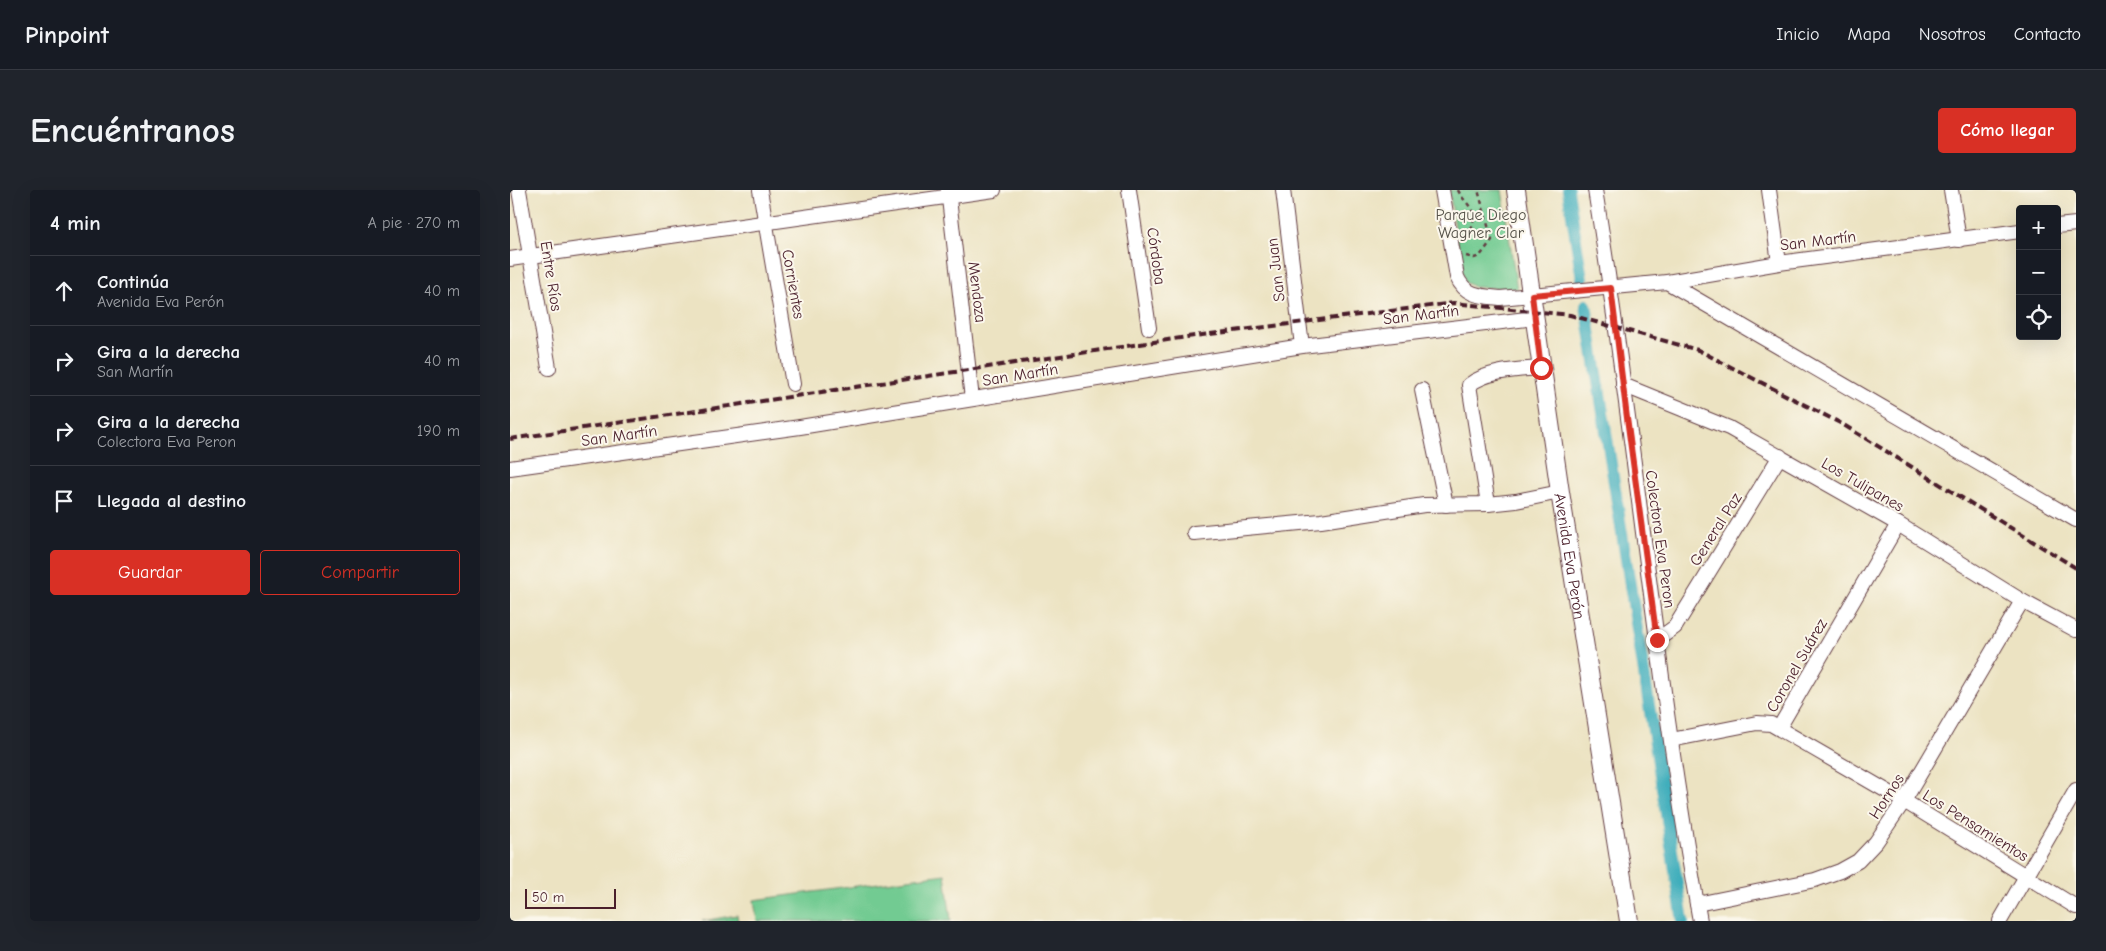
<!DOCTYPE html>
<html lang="es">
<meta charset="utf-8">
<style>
:root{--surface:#171b24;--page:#20242c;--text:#f1f3f6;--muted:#9ea1a6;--line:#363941;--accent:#d93025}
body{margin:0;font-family:"Comic Neue",sans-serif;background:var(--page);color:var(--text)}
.controls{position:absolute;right:15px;top:15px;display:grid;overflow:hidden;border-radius:5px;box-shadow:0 5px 20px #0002}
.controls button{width:45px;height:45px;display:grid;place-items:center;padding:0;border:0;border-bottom:1px solid var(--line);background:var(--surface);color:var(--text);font:25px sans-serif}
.scale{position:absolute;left:15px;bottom:12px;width:91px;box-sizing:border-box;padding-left:5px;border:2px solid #4a1f2b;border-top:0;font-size:14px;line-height:18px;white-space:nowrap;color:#4a1f2b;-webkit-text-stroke:4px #fbf7ec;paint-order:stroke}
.stop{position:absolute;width:15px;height:15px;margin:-11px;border:4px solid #d93025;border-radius:50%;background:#fff}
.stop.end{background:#d93025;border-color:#fff;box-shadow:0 1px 5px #0008}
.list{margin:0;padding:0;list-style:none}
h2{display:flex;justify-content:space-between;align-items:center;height:65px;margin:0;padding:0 20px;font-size:21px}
h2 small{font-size:16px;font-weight:400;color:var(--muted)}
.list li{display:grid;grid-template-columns:32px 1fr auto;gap:15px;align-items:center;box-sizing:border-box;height:70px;padding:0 20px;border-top:1px solid var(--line)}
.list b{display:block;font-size:19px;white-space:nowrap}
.list p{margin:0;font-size:16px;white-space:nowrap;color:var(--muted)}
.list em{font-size:16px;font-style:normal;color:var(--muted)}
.actions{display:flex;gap:10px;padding:15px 20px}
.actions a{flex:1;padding:11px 0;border:1px solid var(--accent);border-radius:5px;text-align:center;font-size:18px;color:var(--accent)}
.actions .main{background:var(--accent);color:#fff}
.icon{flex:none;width:28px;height:28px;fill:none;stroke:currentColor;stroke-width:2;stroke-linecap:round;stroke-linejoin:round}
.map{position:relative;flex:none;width:1566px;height:731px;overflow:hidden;border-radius:5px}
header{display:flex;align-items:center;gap:30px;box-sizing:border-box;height:70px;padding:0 25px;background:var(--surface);border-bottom:1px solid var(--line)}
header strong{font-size:24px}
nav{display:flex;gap:28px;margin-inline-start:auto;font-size:18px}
.intro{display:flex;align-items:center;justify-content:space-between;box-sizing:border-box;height:120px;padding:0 30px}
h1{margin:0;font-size:35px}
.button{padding:12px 22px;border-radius:5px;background:var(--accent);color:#fff;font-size:18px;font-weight:700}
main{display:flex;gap:30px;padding:0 30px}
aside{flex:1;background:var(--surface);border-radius:5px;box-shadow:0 5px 20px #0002}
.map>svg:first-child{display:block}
.green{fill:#72cb92;stroke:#5e755e}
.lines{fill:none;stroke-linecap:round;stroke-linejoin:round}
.canal{stroke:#3faebc;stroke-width:12}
.minor-casing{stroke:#623c42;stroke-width:16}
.major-casing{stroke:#623c42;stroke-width:20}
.path{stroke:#623c42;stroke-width:2.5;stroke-dasharray:4 4;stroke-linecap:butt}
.minor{stroke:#fff;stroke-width:14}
.major{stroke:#fff;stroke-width:18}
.rail{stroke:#4a1f2b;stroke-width:4;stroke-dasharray:8 4;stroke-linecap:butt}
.route{stroke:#d93025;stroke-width:6}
.labels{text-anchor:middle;stroke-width:4;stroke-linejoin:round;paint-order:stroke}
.park-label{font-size:16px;fill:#56534a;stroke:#fbf7ec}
.street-label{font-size:16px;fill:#4a1f2b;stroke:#fbf7ec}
</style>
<header>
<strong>Pinpoint</strong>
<nav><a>Inicio</a><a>Mapa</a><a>Nosotros</a><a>Contacto</a></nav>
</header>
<div class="intro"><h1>Encuéntranos</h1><a class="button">Cómo llegar</a></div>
<main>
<aside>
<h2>4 min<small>A pie · 270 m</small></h2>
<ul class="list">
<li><svg class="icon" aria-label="ahead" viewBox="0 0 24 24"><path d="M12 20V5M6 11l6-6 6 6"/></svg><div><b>Continúa</b><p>Avenida Eva Perón</p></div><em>40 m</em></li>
<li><svg class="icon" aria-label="right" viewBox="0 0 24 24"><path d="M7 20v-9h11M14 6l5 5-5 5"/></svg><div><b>Gira a la derecha</b><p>San Martín</p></div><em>40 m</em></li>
<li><svg class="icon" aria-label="right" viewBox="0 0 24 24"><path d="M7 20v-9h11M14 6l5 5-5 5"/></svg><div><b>Gira a la derecha</b><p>Colectora Eva Peron</p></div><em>190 m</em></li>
<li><svg class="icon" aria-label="arrive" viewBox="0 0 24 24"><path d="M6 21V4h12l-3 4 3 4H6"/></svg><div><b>Llegada al destino</b></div></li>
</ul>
<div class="actions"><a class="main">Guardar</a><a>Compartir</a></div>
</aside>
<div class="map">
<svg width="1566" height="731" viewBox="0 0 1566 731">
<rect width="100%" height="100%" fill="#fbf7ec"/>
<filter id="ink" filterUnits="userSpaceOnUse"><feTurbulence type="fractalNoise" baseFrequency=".02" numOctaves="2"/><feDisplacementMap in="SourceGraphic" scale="10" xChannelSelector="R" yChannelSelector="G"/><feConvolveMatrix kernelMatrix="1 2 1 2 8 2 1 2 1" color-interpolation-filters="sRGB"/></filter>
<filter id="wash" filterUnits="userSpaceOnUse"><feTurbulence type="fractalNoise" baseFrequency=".0096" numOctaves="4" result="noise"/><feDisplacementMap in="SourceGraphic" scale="20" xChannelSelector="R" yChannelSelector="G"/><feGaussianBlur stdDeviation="1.12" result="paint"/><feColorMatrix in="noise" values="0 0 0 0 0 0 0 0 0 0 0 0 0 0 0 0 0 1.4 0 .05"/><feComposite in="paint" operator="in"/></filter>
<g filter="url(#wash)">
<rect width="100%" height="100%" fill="#ece3c2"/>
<g class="green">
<polygon points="939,0 992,0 1007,99 964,97 955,92 952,80"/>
<polygon points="435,684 441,731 247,731 244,710"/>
<polygon points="227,725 228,731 192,731"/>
</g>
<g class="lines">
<g class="canal">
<polyline points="1058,0 1072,89"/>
<polyline points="1076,115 1173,731"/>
</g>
</g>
</g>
<g filter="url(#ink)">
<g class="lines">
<g class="minor-casing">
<g id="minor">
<polyline points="9,0 39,178"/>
<polyline points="250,0 283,194"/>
<polyline points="438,0 462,209"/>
<polyline points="619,0 639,138"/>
<polyline points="773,0 792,156"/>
<path d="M932 0 947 87C955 106 971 106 990 108L1157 92 1269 73 1510 41"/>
<path d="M1085 0C1125 243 1146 489 1190 731"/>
<polyline points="1259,0 1269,73"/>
<polyline points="1441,0 1449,50"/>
<polyline points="1547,36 1566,34"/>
<polyline points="0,69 484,0"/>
<polyline points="1157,92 1566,330"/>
<polyline points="1113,195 1219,238 1388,334 1512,411 1566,440"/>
<polyline points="912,200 936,315"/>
<polyline points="0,278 290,237 792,156 1025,128"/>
<path d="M978 314 959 195C978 180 1009 180 1031 178"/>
<polyline points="684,343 811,331 914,315 978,314 1006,311 1050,302"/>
<polyline points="1147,450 1165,437 1270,266"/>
<polyline points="1269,538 1388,334"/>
<polyline points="1161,550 1247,533 1261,534 1394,611 1566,717"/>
<polyline points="1187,714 1305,690 1330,681 1348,671 1366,652 1394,611 1512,411"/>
<polyline points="1490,731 1566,600"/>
</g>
</g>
<g class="major-casing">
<g id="major">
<path id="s1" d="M1006 0 1050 302 1119 731"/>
</g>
</g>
<g class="path">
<path d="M948 0C951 7 956 11 960 17 967 27 962 42 954 50"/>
<polyline points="956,66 964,68 970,66 982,50 968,0"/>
</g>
<use href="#minor" class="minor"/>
<use href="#major" class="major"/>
<polyline class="rail" points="0,249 677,147 943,113 1060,125 1188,160 1332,234 1566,378"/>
</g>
</g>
<g class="lines" filter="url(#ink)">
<polyline class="route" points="1031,178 1022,105 1101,98 1117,228 1147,450"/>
</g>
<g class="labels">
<g class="park-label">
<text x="971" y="30">Parque Diego<tspan x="971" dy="18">Wagner Clar</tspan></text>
</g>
<g class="street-label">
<text transform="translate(1308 50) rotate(-7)" y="6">San Martín</text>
<text transform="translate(647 66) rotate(82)" y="6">Córdoba</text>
<text transform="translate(765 80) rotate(-97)" y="6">San Juan</text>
<text transform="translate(42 86) rotate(81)" y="6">Entre Ríos</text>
<text transform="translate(284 94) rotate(80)" y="6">Corrientes</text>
<text transform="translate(468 102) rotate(83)" y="6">Mendoza</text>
<text transform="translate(911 124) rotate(-7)" y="6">San Martín</text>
<text transform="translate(510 184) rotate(-9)" y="6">San Martín</text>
<text transform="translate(109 245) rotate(-8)" y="6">San Martín</text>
<text transform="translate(1353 294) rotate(30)" y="6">Los Tulipanes</text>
<text transform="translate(1205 339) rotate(-58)" y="6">General Paz</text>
<text transform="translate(1151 349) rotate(82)" y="6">Colectora Eva Peron</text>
<text dy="6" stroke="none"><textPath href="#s1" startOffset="370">Avenida Eva Perón</textPath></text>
<text transform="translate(1286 475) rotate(-60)" y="6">Coronel Suárez</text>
<text transform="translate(1376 606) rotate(-57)" y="6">Hornos</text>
<text transform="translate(1466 635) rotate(32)" y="6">Los Pensamientos</text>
</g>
</g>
</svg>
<div class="controls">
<button>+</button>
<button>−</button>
<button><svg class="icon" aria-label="locate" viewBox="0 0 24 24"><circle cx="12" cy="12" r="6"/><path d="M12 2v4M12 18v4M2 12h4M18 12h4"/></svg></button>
</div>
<div class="scale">50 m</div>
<div class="stop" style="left:1031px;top:178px"></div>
<div class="stop end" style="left:1147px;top:450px"></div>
</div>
</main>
